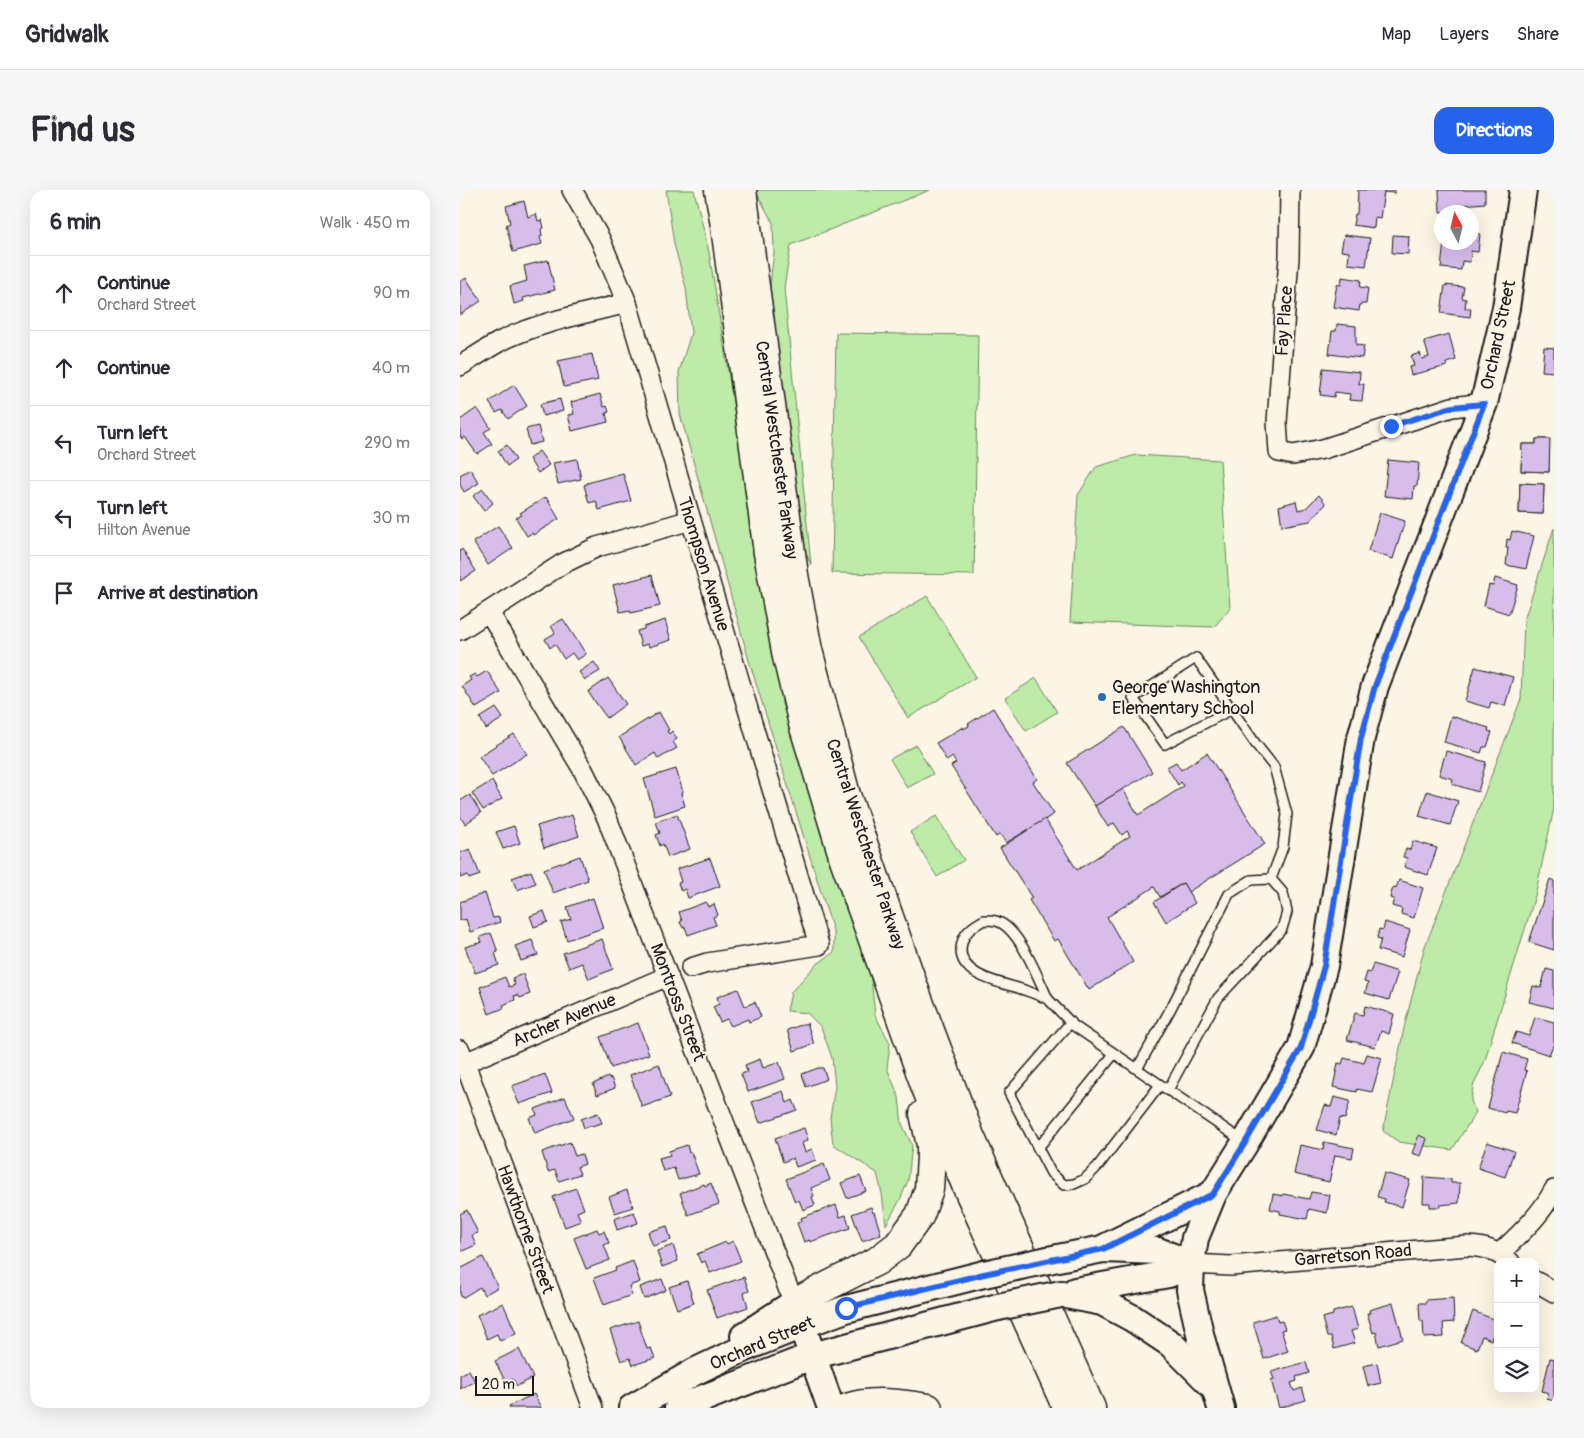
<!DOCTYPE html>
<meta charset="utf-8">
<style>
:root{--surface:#fff;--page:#f7f7f7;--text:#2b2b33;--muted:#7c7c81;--line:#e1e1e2;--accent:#2563eb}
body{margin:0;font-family:Pangolin,sans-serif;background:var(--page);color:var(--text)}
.controls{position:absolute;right:15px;bottom:15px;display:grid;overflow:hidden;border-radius:10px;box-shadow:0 5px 20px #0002}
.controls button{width:45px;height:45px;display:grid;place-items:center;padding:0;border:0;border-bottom:1px solid var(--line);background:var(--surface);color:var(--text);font:25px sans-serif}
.compass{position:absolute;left:974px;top:15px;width:45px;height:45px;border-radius:50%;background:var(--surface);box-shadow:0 5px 20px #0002;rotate:353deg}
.scale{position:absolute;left:15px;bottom:12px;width:59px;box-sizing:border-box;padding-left:5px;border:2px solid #1c1c1c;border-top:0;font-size:14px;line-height:18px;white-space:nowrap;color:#1c1c1c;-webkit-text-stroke:4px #fcf5e5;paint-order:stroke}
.stop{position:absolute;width:15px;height:15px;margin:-11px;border:4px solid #2563eb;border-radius:50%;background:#fff}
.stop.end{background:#2563eb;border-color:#fff;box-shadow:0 1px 5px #0008}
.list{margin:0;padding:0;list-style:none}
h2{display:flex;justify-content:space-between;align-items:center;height:65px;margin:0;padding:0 20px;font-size:21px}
h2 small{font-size:16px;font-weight:400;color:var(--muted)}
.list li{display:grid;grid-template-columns:32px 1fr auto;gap:15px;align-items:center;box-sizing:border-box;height:75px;padding:0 20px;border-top:1px solid var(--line)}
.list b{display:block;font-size:19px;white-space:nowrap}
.list p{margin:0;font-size:16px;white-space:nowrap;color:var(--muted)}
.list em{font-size:16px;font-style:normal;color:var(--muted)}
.icon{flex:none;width:28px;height:28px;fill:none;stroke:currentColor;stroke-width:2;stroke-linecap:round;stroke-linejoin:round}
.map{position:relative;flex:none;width:1094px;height:1218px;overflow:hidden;border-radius:15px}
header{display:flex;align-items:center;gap:30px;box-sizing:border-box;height:70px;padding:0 25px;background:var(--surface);border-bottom:1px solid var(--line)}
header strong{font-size:24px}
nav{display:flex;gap:28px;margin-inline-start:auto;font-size:18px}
.intro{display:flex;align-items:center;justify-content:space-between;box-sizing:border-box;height:120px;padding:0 30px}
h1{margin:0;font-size:35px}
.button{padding:12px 22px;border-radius:15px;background:var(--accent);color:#fff;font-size:18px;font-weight:700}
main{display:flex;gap:30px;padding:0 30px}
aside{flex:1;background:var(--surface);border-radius:15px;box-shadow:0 5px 20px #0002}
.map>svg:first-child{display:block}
.green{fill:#beeba8;stroke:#6d8462}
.building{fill:#d8bcea;stroke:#1c1c1c}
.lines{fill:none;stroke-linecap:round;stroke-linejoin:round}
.lane-casing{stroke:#1c1c1c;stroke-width:12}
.street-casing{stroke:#1c1c1c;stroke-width:22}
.secondary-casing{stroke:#1c1c1c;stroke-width:30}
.primary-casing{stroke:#1c1c1c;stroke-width:31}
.lane{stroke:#fcf5e5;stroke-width:9}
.street{stroke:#fcf5e5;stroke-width:19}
.secondary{stroke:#fcf5e5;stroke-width:26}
.primary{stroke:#fcf5e5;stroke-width:28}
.secondary-bridge-casing{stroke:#1c1c1c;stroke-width:30;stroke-linecap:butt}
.secondary-bridge{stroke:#fcf5e5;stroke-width:26}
.route{stroke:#2563eb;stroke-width:6}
.poi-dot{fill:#1f6fb2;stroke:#fcf5e5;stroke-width:2}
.labels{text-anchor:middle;stroke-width:4;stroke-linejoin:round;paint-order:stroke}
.street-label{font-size:18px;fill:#1c1c1c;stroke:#fcf5e5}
.poi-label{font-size:18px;fill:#1c1c1c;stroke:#fcf5e5;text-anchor:start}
</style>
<header>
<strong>Gridwalk</strong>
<nav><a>Map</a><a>Layers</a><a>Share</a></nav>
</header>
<div class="intro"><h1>Find us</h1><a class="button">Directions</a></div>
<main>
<aside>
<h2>6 min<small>Walk · 450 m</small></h2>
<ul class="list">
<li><svg class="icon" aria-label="ahead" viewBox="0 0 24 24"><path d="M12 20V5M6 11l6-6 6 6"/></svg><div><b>Continue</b><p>Orchard Street</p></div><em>90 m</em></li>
<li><svg class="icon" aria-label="ahead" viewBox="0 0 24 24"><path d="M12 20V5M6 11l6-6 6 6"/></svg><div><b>Continue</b></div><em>40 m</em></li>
<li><svg class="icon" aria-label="left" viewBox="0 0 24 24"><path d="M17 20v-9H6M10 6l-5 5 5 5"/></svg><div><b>Turn left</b><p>Orchard Street</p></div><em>290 m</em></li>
<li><svg class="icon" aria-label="left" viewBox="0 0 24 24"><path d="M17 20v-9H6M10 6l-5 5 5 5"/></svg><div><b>Turn left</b><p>Hilton Avenue</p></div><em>30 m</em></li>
<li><svg class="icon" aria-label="arrive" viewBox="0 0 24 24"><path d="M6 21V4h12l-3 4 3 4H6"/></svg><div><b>Arrive at destination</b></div></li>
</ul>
</aside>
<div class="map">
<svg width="1094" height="1218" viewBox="0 0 1094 1218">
<rect width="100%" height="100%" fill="#fcf5e5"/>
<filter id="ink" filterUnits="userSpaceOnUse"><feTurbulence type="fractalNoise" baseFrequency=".02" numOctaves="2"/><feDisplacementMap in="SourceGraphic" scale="10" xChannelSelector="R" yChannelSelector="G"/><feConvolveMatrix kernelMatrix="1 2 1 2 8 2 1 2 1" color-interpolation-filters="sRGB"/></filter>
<g filter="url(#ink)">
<g class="green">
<polygon points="206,0 234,0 249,62 314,469 322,493 322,515 342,555 381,689 391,734 409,770 415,825 430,853 427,878 439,907 442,934 452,955 448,991 440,1010 426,1035 422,1004 417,983 373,954 370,928 375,896 372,868 361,837 347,823 327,821 331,802 356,775 374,762 374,744 290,474 220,224 219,182 231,143 226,98 214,54"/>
<polygon points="295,0 470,0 331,55 324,98 351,375 335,338 318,180 310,94 314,62 313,33"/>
<polygon points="376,143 518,145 514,385 372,383"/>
<polygon points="676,265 760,270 770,418 754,437 610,432 618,305 636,277"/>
<polygon points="1094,338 1094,618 1075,706 1024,873 1013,896 1011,911 1016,922 992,960 939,952 923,941 944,838 964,759 1061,509 1064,430"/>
<polygon points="467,406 516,487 448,528 399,447"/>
<polygon points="576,488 597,522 566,541 545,508"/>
<polygon points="456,555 473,584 447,598 430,569"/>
<polygon points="476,626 504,670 477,687 450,642"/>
</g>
<g class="building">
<polygon points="898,0 935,0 935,3 924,2 920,28 915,27 914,38 893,35 895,24 897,24"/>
<polygon points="979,0 1025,0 1025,13 1002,15 1003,20 980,22"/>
<polygon points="64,11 68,27 76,24 78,31 82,30 84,38 81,39 82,46 80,47 82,54 53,62 46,35 50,33 46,16"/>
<polygon points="1012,43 1020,44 1018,62 1011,61 1010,72 1002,71 1001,80 981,78 984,52 1012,52"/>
<polygon points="884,45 910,48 906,76 888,74 889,62 881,61"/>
<polygon points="933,45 949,46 948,64 932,63"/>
<polygon points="88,70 95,100 63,108 64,111 54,114 50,96 67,91 64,76"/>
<polygon points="882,87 901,90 900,97 908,98 906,114 900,114 899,121 873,117 877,94 881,95"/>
<polygon points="6,88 21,111 0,125 0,92"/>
<polygon points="985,95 1004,97 1002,108 1006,109 1005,118 1011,118 1010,127 981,123"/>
<polygon points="877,134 896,136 896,155 904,156 902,168 869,164 872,141 876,141"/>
<polygon points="989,144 996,170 986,173 987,176 951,185 949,177 954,176 951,166 960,163 962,169 969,167 964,151"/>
<polygon points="1084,157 1094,158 1094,182 1082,181"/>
<polygon points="132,164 138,190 104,197 98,171"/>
<polygon points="863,178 900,182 899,194 904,194 902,211 889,210 890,204 875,202 874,207 860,205"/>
<polygon points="54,195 67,216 48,229 42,220 36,223 29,212"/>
<polygon points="140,204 144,217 147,216 149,222 146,223 148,232 112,241 108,225 114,224 111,212"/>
<polygon points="100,209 103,221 83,226 80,214"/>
<polygon points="17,218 31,238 24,242 32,254 17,264 5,247 2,249 0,246 0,230"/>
<polygon points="78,236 82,252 70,255 66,239"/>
<polygon points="1076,249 1089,249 1089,282 1061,281 1062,254 1076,254"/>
<polygon points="1076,249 1090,249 1089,282 1061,281 1062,254 1076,254"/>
<polygon points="47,255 56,270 47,276 38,261"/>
<polygon points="79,261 89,275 78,283 69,269"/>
<polygon points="117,269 121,289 98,294 93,273"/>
<polygon points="928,270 959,273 957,296 954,296 953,309 924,306"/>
<polygon points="10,279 19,293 4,302 0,295 0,285"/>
<polygon points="163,283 171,311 139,320 136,311 129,313 124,295 127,294 127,293"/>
<polygon points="1060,293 1084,294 1083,324 1059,323"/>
<polygon points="1060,293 1084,294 1083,324 1059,323"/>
<polygon points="23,299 33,313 24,321 13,306"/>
<polygon points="859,305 866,314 850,331 822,336 819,316 836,311 838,320 846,318"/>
<polygon points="86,307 99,329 73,345 72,343 67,346 56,328 62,325 60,323"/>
<polygon points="920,323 945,331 933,369 908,361"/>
<polygon points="38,336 53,358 28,375 13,352"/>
<polygon points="1052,341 1074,346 1066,379 1046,375 1048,358 1046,358 1047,349 1050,350"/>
<polygon points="2,359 16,381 0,391 0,361"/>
<polygon points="192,385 200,416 171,423 170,420 160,422 153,395"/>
<polygon points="1035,388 1058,395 1049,424 1024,416 1029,395 1033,396"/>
<polygon points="103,429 126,464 117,470 112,463 104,469 95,454 90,458 85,449 95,443 91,436"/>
<polygon points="205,430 211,450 189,457 188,454 181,456 177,441 184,439 184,437"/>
<polygon points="134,472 140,481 125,490 119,482"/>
<polygon points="1015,477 1053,487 1045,516 1031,512 1029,518 1005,511"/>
<polygon points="27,481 41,503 16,518 2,496 11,490 9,487 15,484 17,487"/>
<polygon points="148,488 166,514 147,528 128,502"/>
<polygon points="36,518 43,528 26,539 20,528"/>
<polygon points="533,518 577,589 573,592 594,624 546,653 540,644 536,647 491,576 496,573 492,567 487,571 476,553 503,537 503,539 509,536 508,534"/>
<polygon points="199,522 209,540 207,541 209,544 212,541 217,549 213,552 217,558 198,569 195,563 176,575 159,547"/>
<polygon points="991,526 1029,538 1028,541 1032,542 1027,557 1023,557 1021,563 984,552"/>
<polygon points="664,537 692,582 635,616 607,573"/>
<polygon points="54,544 67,564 32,586 19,566"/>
<polygon points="986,561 1026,572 1018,602 992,594 993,589 979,585"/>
<polygon points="747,563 805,654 728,702 723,693 700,707 694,697 647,727 673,772 629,800 598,749 594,751 569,710 572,708 540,658 585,629 617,680 670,646 667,641 662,645 654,633 648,637 635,616 663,599 678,625 724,596 721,592 718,595 707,577 716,572 721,580"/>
<polygon points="216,579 223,602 221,603 225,616 195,626 184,589"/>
<polygon points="32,591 42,609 23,620 12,603"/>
<polygon points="967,601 998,611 990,635 959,626"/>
<polygon points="10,605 21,623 5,634 0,626 0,611"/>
<polygon points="217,624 230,659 208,667 203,654 200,656 196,645 200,643 196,632"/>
<polygon points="112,625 119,646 84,658 77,636"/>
<polygon points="54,636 60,653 43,659 36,642"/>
<polygon points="953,651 977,658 968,685 944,677 947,668 943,667 946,659 950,660"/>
<polygon points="10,659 20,685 9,689 8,685 0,688 0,663"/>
<polygon points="120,666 128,690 93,703 84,679"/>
<polygon points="250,668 260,696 228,708 225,699 221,701 218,693 221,692 217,679"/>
<polygon points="71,681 76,693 57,700 52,688"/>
<polygon points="1090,689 1094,691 1094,760 1069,752"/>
<polygon points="939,690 963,698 954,728 941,724 942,719 932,716 934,709 930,708 933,697 936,698"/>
<polygon points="723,693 735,713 706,732 694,712"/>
<polygon points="25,703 33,728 39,727 40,732 10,742 6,729 0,731 0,712"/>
<polygon points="133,708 143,738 107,750 101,732 111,729 107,717"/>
<polygon points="246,712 248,717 254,714 258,725 253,727 256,735 228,745 225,737 223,738 220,732 222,731 219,722"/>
<polygon points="84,721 88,732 74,737 70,726"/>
<polygon points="925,732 950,740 942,767 918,760 921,749 917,748 919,739 923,740"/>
<polygon points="31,743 38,762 35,763 39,775 15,783 5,757 22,752 20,747"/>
<polygon points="142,749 153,779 129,789 122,773 109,778 103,763"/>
<polygon points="72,750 78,765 61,771 55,756"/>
<polygon points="913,774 938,782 929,810 905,803 908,793 904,792 907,782 910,783"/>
<polygon points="1086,779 1094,781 1094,818 1069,812 1073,796 1081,798"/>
<polygon points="63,784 70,804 60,808 58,805 54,806 55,810 43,815 44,818 29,824 20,797 45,787 49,797 55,795 52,788"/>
<polygon points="278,799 285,816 295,812 301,827 289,832 288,829 271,836 267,829 260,832 253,817 259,814 257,807"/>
<polygon points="905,816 934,824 929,844 921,841 915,857 887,850 895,823 903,825"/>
<polygon points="1075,827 1094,832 1094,853 1089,865 1052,853 1056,842 1069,846"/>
<polygon points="178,833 189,864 151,878 140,847"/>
<polygon points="347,833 354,854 334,861 327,840"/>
<polygon points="1043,862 1067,869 1064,880 1067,881 1055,923 1046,921 1045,923 1028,918"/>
<polygon points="907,864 922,868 912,902 897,899 897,902 873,897 878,873 882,874 884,868 904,873"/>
<polygon points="300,869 303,878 319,872 325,889 288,902 281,884 287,882 285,875"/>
<polygon points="199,874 210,907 182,917 170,885"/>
<polygon points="358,878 363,878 367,889 346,897 342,884"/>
<polygon points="85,884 92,903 59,914 52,896"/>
<polygon points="148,887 149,889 151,888 155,898 137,905 133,894"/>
<polygon points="323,901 327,913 333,910 337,920 300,933 292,912"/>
<polygon points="105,907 114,928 75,943 69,928 77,925 75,919"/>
<polygon points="874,907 890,911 885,929 880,928 876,945 857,940 865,915 871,917"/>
<polygon points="138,923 142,933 124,938 121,929"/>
<polygon points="344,938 348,950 342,953 345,962 352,959 356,970 336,977 333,968 323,972 315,948"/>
<polygon points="959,945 967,949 961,966 952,963"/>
<polygon points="110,952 115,966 122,964 125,974 117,977 120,984 99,991 95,980 88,982 82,962"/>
<polygon points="864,952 894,958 892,968 875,965 869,992 834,984 840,955 863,960"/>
<polygon points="1027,952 1054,961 1045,987 1018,978"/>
<polygon points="227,955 229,963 231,962 239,984 218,990 214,978 203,981 199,968 210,965 209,961"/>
<polygon points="364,974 370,990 351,998 354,1006 352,1007 355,1015 343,1020 339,1010 335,1012 326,989"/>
<polygon points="924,983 950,990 942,1017 924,1012 925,1009 917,1007"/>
<polygon points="400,986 406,1001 387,1008 381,993"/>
<polygon points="964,987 991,989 991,993 1000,993 999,1013 980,1015 980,1017 970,1017 970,1013 963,1013"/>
<polygon points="251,993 259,1014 228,1025 220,1003 244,994 245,996"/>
<polygon points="116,998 124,1019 117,1022 121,1031 105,1037 93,1007"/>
<polygon points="167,1000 173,1017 155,1023 149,1007"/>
<polygon points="851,1002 870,1005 867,1023 849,1019 847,1029 820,1024 820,1021 810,1019 813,1004 823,1006 823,1004 849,1009"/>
<polygon points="376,1015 380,1027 386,1025 390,1038 350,1052 350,1050 344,1052 337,1033 342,1031 341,1028"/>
<polygon points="411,1017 413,1023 414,1022 421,1044 402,1051 392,1024"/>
<polygon points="7,1020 18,1043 12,1045 16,1055 0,1062 0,1024"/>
<polygon points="174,1022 178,1033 157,1040 154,1029"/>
<polygon points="207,1036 211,1050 193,1056 188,1042"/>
<polygon points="137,1039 139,1043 144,1041 149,1053 144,1055 150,1070 126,1079 114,1048"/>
<polygon points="273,1051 281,1071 250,1083 245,1071 241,1073 237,1064 266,1052 267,1054"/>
<polygon points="213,1055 218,1071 202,1077 197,1061"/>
<polygon points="23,1067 38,1097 24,1105 20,1097 2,1108 0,1104 0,1079"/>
<polygon points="173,1071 180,1092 169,1096 172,1105 144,1115 134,1088 156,1080 155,1078"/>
<polygon points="284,1087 289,1101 284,1103 288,1117 257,1128 247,1100"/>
<polygon points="202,1089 206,1100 184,1109 180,1097"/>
<polygon points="227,1091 234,1113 217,1119 209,1097"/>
<polygon points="993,1108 994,1132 983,1133 984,1147 964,1148 963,1131 960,1131 959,1113 966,1113 966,1110"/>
<polygon points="43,1113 56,1143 40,1151 37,1144 27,1149 17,1125"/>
<polygon points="933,1113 943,1149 919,1156 916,1142 913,1143 907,1123 910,1123 909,1120"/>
<polygon points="892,1117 898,1139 891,1141 895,1153 874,1159 871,1147 867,1147 862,1128 873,1125 873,1122"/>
<polygon points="1013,1121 1038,1131 1031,1150 1022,1146 1017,1159 1001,1153"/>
<polygon points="816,1125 818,1132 822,1131 825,1139 821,1140 828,1161 804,1169 793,1132"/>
<polygon points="178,1131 187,1159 191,1158 195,1168 173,1175 170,1168 161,1171 150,1140"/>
<polygon points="59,1159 73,1188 57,1196 53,1189 46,1193 35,1171"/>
<polygon points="1090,1168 1094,1169 1094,1211 1087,1209 1088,1203 1082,1201"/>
<polygon points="846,1172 849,1183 836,1187 837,1191 831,1193 834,1201 842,1198 846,1210 819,1218 811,1190 814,1189 811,1182"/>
<polygon points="917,1173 921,1193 908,1196 903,1176"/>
<polygon points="9,1180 15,1191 0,1199 0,1185"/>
<polygon points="74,1204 81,1218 50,1218 49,1216"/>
</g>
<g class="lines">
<g class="lane-casing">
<g id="lane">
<polyline points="772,519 705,554 673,508 736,468 795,553 814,577 827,624 823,657 811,689"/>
<path d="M524 730C527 730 532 730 536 731 559 737 578 788 588 809 576 804 563 799 551 796 532 791 500 783 501 759 502 744 511 737 524 730Z"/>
<polyline points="588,809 614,836 783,951"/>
<polyline points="611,832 549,903 591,983 604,995 614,994 625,989 638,976 700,895"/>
<polyline points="677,879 710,820 769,704 791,690 811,689 823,703 827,722 822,739 758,808 708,900"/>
<polyline points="578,958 654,864"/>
</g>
</g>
<g class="street-casing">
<g id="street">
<polyline points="112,0 140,49 167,113 231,330 359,755 247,773 231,778"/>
<polyline points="830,0 829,67 817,232 819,262 833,265 863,259 992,217 1024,213"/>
<path d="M0 176C13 168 26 159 39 152 76 133 127 123 167 113"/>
<polyline points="29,422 123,580 147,628 338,1124"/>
<polyline points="0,440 102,374 137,357 231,330"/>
<polyline points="0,860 133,1218"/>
<polyline points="0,875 208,786"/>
<path d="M1040 1063C1060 1044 1081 1025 1094 1000"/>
<path d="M731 1074 771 1076 1007 1056C1026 1057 1035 1060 1050 1072"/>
<polyline points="1075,1091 1094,1102"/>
</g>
</g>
<g class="secondary-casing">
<g id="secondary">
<polyline points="646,1057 753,1004"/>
<polyline points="588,1070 643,1059 698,1061 731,1074"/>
<polyline points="615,1101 709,1084 731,1074"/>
<polyline points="601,1104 642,1112 672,1128 711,1154 753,1196"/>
<polyline points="284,1146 334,1113"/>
<polyline points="347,1150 371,1218"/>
<polyline points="172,1218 236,1181 287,1157 342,1135 386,1119 524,1084"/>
<polyline points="218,1218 352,1166 538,1117"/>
<polyline points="761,1218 741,1148 730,1100 731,1074 735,1048 753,1004 785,953 841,858 864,776 901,548 915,496 1024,213 1046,118 1063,0"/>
</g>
</g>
<g class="primary-casing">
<g id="primary">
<polyline points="259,0 265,36 308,363 327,467 343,534 384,669 466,898 506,995 607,1218"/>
<polyline points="282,0 334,385 348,460 386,605 458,809 510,946 631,1218"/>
<polyline points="334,1113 417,1071 438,1055 460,1025 469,999 471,967 471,955 464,924"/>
<path d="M387 1218C410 1209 443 1214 468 1218"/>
</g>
</g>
<use href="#lane" class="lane"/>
<use href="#street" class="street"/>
<use href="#secondary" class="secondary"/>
<use href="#primary" class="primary"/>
<g class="secondary-bridge-casing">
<g id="secondary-bridge">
<polyline points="524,1084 588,1070"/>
<polyline points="538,1117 601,1104"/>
</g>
</g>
<use href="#secondary-bridge" class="secondary-bridge"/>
</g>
</g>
<g class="lines" filter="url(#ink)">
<polyline class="route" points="386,1118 524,1084 643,1059 753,1004 785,953 841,858 864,776 901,548 915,496 1024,214 992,217 931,236"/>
</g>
<circle class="poi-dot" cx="642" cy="507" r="5"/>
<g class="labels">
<g class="street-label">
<text transform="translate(824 131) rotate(-86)" y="6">Fay Place</text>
<text transform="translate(1038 145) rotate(-78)" y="6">Orchard Street</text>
<text transform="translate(317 260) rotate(82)" y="6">Central Westchester Parkway</text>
<text transform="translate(244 374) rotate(73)" y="6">Thompson Avenue</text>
<text transform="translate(406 654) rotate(72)" y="6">Central Westchester Parkway</text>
<text transform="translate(218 812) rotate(69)" y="6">Montross Street</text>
<text transform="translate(104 830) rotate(-23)" y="6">Archer Avenue</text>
<text transform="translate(66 1039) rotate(70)" y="6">Hawthorne Street</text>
<text transform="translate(893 1065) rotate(-5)" y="6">Garretson Road</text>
<text transform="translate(302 1153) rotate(-23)" y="6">Orchard Street</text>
</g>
<g class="poi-label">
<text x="652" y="503">George Washington<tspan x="652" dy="21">Elementary School</tspan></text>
</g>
</g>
</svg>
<div class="controls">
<button>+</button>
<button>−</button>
<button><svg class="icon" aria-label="layers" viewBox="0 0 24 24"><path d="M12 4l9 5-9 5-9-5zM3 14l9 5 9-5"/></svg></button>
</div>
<svg class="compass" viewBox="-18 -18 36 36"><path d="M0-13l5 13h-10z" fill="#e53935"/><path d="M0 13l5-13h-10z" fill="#7c7c81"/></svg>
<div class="scale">20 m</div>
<div class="stop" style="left:386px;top:1118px"></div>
<div class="stop end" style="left:931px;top:236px"></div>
</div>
</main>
